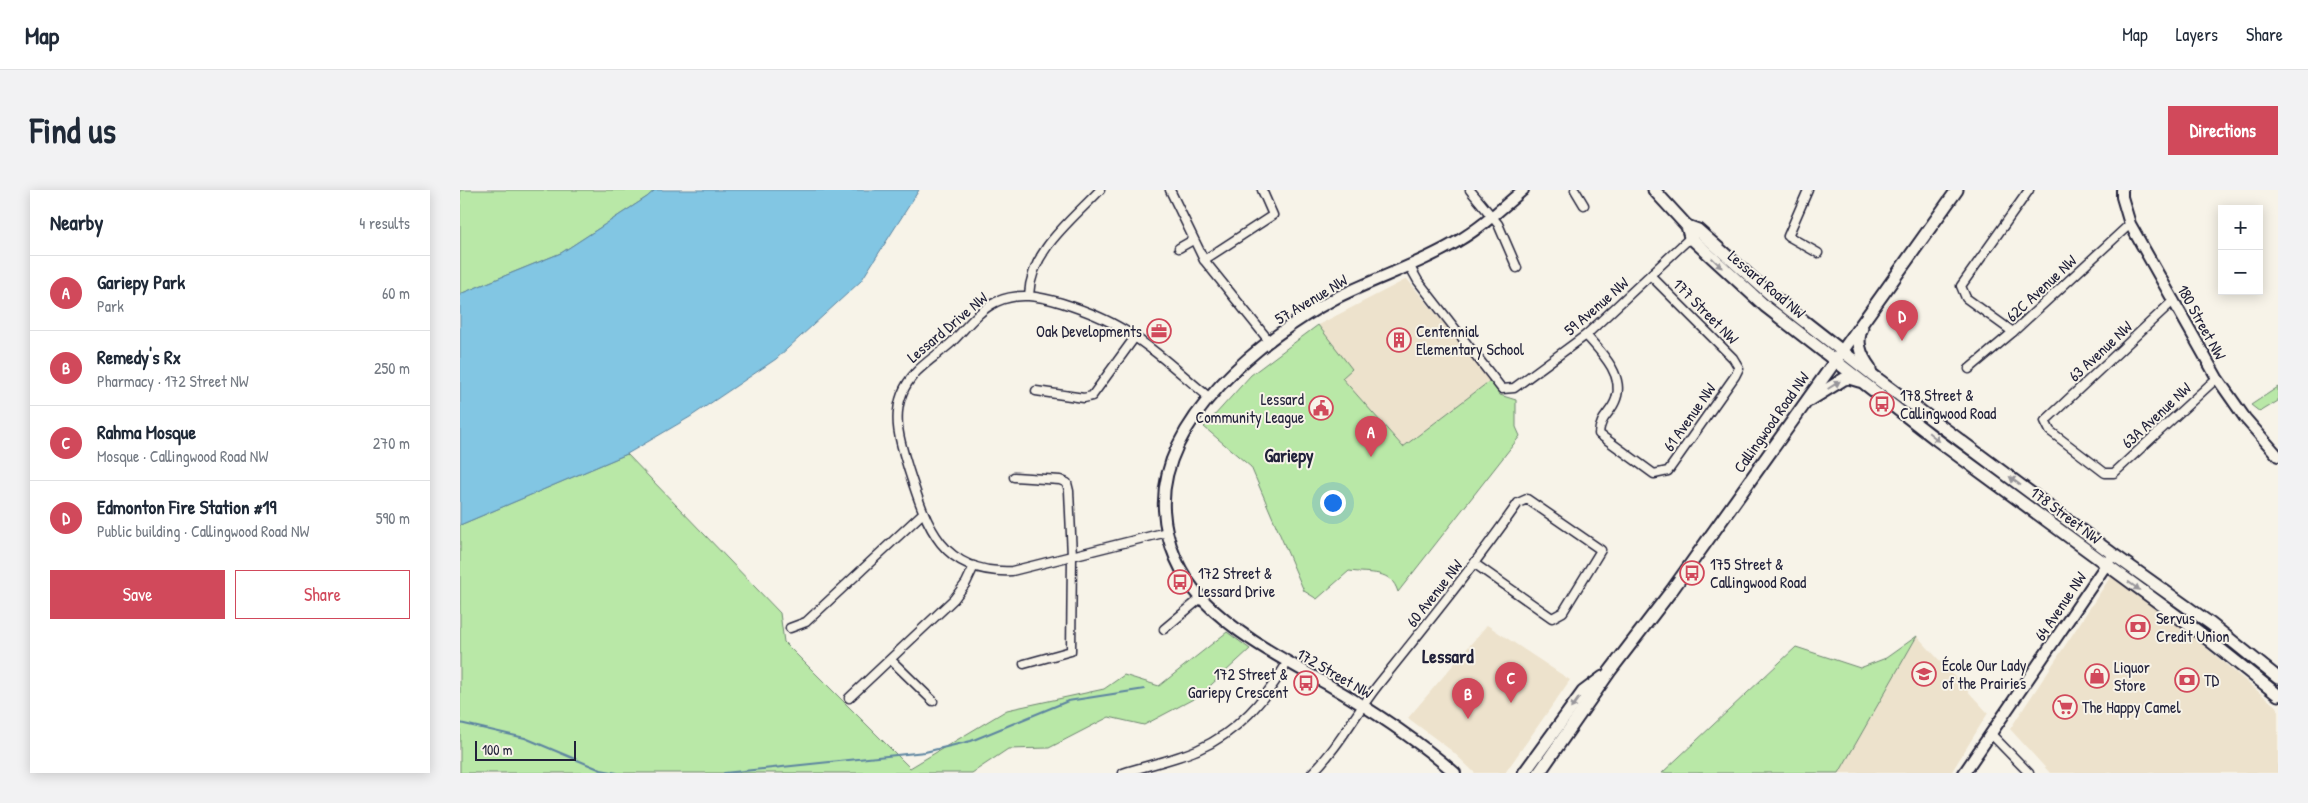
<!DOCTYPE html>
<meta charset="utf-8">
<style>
:root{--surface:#fff;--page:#f2f2f3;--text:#1f2937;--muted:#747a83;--line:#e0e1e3;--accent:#d1495b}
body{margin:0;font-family:"Patrick Hand",sans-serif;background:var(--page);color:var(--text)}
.controls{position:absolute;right:15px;top:15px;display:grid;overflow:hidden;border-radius:0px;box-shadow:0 2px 12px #0003}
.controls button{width:45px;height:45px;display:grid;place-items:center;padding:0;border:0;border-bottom:1px solid var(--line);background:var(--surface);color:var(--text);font:25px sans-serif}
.scale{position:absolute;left:15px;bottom:12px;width:101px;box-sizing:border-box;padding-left:5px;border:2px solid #22223b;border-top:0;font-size:14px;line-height:18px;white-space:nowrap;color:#22223b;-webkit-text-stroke:4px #f7f3e8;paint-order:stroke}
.you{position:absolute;left:872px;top:312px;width:18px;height:18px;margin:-12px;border:4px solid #fff;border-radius:50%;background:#1a73e8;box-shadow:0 0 0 8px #1a73e833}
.badge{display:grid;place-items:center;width:32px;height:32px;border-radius:50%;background:var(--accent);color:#fff;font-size:16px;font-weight:700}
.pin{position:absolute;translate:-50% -41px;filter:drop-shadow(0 1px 2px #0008)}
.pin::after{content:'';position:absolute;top:26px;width:18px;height:15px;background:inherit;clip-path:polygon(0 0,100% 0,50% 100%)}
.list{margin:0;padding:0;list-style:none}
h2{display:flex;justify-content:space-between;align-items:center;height:65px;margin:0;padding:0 20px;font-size:21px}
h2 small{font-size:16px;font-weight:400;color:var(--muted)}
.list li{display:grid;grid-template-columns:32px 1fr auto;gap:15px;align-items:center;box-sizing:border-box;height:75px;padding:0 20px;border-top:1px solid var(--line)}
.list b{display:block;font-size:19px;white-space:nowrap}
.list p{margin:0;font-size:16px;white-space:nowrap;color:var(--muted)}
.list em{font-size:16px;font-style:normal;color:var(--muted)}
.actions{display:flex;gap:10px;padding:15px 20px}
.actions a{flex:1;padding:11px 0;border:1px solid var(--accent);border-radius:0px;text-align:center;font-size:18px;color:var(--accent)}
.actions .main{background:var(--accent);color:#fff}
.map{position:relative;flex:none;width:1818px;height:583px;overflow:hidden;border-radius:0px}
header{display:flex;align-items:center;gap:30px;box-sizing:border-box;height:70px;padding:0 25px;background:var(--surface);border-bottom:1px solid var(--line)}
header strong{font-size:24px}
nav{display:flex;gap:28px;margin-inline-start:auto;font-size:18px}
.intro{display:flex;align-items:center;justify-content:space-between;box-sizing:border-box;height:120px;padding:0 30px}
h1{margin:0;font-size:35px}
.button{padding:12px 22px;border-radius:0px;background:var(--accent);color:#fff;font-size:18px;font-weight:700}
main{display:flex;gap:30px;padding:0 30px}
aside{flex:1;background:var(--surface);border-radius:0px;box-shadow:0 2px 12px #0003}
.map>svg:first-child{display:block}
.built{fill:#ede2cc}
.green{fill:#b9e8a7;stroke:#6e8571}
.water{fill:#82c6e3;stroke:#5c84a0}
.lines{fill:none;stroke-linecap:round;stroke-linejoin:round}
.stream{stroke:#5c84a0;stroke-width:2}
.minor-casing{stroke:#22223b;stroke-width:11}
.tertiary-casing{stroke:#22223b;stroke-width:14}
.secondary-casing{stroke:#22223b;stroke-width:15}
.minor{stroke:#f7f3e8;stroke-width:8}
.tertiary{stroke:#f7f3e8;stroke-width:10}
.secondary{stroke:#f7f3e8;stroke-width:11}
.oneway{fill:#97959a}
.labels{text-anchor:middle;stroke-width:4;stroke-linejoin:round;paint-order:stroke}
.street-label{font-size:16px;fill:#22223b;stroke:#f7f3e8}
.poi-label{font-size:16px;fill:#22223b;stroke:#f7f3e8;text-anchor:start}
.neighbourhood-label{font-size:18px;font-weight:bold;fill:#22223b;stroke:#f7f3e8}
.quarter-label{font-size:19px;font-weight:bold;fill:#22223b;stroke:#f7f3e8}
</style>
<header>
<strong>Map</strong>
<nav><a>Map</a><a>Layers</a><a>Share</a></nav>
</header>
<div class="intro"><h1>Find us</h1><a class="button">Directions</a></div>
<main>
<aside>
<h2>Nearby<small>4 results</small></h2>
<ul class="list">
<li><span class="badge">A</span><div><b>Gariepy Park</b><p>Park</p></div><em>60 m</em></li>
<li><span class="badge">B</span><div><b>Remedy's Rx</b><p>Pharmacy · 172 Street NW</p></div><em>250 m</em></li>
<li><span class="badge">C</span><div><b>Rahma Mosque</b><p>Mosque · Callingwood Road NW</p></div><em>270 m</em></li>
<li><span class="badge">D</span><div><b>Edmonton Fire Station #19</b><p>Public building · Callingwood Road NW</p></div><em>590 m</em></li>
</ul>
<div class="actions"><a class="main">Save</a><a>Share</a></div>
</aside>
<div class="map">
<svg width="1818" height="583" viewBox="0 0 1818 583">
<rect width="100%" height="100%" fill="#f7f3e8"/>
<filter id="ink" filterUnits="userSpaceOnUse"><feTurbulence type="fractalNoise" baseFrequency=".02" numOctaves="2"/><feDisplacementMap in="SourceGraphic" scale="10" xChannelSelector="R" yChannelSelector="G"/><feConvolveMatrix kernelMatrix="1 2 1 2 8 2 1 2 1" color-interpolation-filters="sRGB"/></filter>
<g filter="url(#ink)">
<g class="built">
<polygon points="947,89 1031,190 943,257 882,188 891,179 858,135"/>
<polygon points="1653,383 1732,446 1818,518 1818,583 1590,583 1550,539"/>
<polygon points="1027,435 1110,490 1045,583 1015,583 992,561 948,528"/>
<polygon points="1457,446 1528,523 1491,583 1379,583"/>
</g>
<g class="green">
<polygon points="0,0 195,0 187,7 101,63 0,104"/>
<path d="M858 135 892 179 882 188 943 257 1031 190 1040 205 1056 210V237L1060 246 938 402C931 379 911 384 889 381L857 409 844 401 791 277 744 237 791 185Z"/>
<polygon points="1818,197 1818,211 1800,222 1791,215"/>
<polygon points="167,264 320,423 324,452 450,578 547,520 644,499 664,485 699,496 767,442 790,459 739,506 684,535 649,527 589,558 548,559 512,583 0,583 0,335"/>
<polygon points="1457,446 1379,583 1202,583 1336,457 1400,478 1426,468"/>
</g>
<polygon class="water" points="195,0 459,0 401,91 316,169 230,227 167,264 0,335 0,104 101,63 187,7"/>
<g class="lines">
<g class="stream">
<polyline points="0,533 65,548 141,580 157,583"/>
<polyline points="264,583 465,562 511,551 608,511 685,499"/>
</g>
<g class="minor-casing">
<g id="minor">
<polyline points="710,0 744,70 810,152"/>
<polyline points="1010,0 1038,34 1057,78"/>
<polyline points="1115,0 1124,15"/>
<polyline points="1348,0 1328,46 1358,63"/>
<polyline points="719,58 733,50"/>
<polyline points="744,70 813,25 802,0"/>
<polyline points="949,75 958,91 1042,199 1054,198 1126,145 1233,45"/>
<path d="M569 105C571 60 611 31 640 0"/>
<polyline points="1714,110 1585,231 1590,241 1645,283 1654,283 1757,188"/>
<polyline points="1553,142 1506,108 1501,96 1569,0"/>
<path d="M1126 145C1140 161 1165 185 1156 209 1151 224 1140 226 1139 244L1194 284 1208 281 1275 186 1279 178 1273 168 1191 86"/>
<polyline points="1509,179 1553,142 1670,34"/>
<polyline points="576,201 624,208 632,206 675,147"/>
<polyline points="554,287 600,290 607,293 609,301 612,366 611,461 564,474"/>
<path d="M707 342 552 381C482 384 467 337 449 281 441 255 432 230 442 204 451 180 473 169 491 153 505 139 518 121 536 112 558 102 579 106 602 113 624 120 645 128 664 140 695 159 722 185 750 208"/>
<polyline points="330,438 346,432 463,323"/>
<polyline points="704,439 741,408"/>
<polyline points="431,470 473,511"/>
<polyline points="389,508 494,409 506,393 514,376"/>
<polyline points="1531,544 1569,583"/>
<path d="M663 583C688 575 713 570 737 560 778 542 805 510 827 473"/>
<path d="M852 583C879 557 895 524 918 495 966 435 1014 376 1058 313L1067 309 1141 360 1103 422 1092 428 1015 374"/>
</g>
</g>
<g class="tertiary-casing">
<g id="tertiary">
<polyline points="1662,0 1662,7 1670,34 1757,188 1785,228 1818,266"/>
<path d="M995 583C956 549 912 520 867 494 823 469 779 447 743 410 720 386 706 353 704 320 699 230 803 147 874 109 915 88 959 75 998 51 1022 37 1042 18 1063 0"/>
<polyline points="1504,583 1650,369"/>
</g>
</g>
<g class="secondary-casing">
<g id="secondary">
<polyline points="1194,0 1227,36 1230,47 1305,116 1477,250 1740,443 1818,505"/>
<polyline points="1227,36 1238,40 1312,106 1419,190 1654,365 1751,434 1818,488"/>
<path d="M1402 138C1395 152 1401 166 1410 178"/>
<polyline points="1350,210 1384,189 1389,188 1399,191"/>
<polyline points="1064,583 1123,502 1143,487"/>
<polyline points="1079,583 1150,481 1212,400 1497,0"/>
</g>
</g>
<use href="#minor" class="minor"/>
<use href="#tertiary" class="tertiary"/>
<use href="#secondary" class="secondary"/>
</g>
<defs><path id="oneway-solid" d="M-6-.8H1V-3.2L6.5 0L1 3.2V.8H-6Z" transform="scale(1.25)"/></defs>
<g class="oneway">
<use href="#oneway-solid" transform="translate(1257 73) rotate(44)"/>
<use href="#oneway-solid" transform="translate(1374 195) rotate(-32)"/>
<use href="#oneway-solid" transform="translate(1474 247) rotate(39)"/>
<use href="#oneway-solid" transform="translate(1555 291) rotate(-143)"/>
<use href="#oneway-solid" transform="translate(1674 396) rotate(36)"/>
<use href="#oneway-solid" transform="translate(1115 513) rotate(126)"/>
</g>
</g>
<defs>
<g id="office-ring" transform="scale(1.25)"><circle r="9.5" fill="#f7f3e8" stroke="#d1495b" stroke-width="1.5"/><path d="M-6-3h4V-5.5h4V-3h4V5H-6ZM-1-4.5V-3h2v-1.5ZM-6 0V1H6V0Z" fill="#d1495b"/></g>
<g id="building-ring" transform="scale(1.25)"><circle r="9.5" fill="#f7f3e8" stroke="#d1495b" stroke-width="1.5"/><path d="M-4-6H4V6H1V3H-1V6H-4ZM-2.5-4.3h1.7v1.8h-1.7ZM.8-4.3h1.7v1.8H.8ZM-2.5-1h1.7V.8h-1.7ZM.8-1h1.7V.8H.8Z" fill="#d1495b"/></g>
<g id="bus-ring" transform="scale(1.25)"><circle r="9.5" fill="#f7f3e8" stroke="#d1495b" stroke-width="1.5"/><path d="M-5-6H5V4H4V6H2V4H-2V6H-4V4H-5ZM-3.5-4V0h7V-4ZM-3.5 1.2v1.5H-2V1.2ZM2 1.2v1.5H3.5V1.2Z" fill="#d1495b"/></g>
<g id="civic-ring" transform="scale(1.25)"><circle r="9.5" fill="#f7f3e8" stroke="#d1495b" stroke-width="1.5"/><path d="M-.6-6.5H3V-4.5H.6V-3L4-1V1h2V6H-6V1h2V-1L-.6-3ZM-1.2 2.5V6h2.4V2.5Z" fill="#d1495b"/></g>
<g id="bank-ring" transform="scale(1.25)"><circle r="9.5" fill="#f7f3e8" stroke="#d1495b" stroke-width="1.5"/><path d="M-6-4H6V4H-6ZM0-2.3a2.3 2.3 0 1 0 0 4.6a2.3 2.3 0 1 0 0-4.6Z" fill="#d1495b"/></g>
<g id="school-ring" transform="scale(1.25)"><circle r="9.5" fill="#f7f3e8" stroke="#d1495b" stroke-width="1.5"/><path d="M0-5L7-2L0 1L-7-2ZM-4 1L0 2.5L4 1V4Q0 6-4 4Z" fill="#d1495b"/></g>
<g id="shop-ring" transform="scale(1.25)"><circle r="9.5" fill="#f7f3e8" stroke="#d1495b" stroke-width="1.5"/><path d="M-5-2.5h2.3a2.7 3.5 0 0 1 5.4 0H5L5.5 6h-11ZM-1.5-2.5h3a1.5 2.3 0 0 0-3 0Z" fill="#d1495b"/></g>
<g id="supermarket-ring" transform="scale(1.25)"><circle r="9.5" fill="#f7f3e8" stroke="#d1495b" stroke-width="1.5"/><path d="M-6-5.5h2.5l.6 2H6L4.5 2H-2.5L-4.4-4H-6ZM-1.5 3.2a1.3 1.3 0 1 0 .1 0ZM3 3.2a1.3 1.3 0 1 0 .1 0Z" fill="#d1495b"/></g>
</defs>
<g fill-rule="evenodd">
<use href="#office-ring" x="699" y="141"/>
<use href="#building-ring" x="939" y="150"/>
<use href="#bus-ring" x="1422" y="214"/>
<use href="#civic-ring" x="861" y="218"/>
<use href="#bus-ring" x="1232" y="383"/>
<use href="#bus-ring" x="720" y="392"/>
<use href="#bank-ring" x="1678" y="437"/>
<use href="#school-ring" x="1464" y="484"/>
<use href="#shop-ring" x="1637" y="486"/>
<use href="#bank-ring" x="1727" y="490"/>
<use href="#bus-ring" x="846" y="493"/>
<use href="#supermarket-ring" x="1605" y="517"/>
</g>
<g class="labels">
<g class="street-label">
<text transform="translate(1307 94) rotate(40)" y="6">Lessard Road NW</text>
<text transform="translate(1581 98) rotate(-43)" y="6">62C Avenue NW</text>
<text transform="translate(851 109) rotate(-31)" y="6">57 Avenue NW</text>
<text transform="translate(1136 116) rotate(-41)" y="6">59 Avenue NW</text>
<text transform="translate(1246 121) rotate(45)" y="6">177 Street NW</text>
<text transform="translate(1742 132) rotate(61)" y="6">180 Street NW</text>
<text transform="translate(487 137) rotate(-40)" y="6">Lessard Drive NW</text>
<text transform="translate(1640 161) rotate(-43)" y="6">63 Avenue NW</text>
<text transform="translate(1696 225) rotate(-43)" y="6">63A Avenue NW</text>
<text transform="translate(1229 227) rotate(-55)" y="6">61 Avenue NW</text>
<text transform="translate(1311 232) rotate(-55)" y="6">Callingwood Road NW</text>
<text transform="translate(1606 325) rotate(37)" y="6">178 Street NW</text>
<text transform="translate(974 403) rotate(-52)" y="6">60 Avenue NW</text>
<text transform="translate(1600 416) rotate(-56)" y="6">64 Avenue NW</text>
<text transform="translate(875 483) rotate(30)" y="6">172 Street NW</text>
</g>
<g class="poi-label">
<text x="682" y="147" text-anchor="end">Oak Developments</text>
<text x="956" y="147">Centennial<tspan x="956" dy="18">Elementary School</tspan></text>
<text x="1440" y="211">178 Street &amp;<tspan x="1440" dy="18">Callingwood Road</tspan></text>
<text x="844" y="215" text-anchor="end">Lessard<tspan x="844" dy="18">Community League</tspan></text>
<text x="1250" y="380">175 Street &amp;<tspan x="1250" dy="18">Callingwood Road</tspan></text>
<text x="738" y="389">172 Street &amp;<tspan x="738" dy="18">Lessard Drive</tspan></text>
<text x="1696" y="434">Servus<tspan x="1696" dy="18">Credit Union</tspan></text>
<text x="1482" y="481">École Our Lady<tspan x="1482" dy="18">of the Prairies</tspan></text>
<text x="1654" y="483">Liquor<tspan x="1654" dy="18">Store</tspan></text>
<text x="828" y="490" text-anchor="end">172 Street &amp;<tspan x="828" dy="18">Gariepy Crescent</tspan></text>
<text x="1744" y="496">TD</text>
<text x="1622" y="523">The Happy Camel</text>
</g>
<g class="neighbourhood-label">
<text x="829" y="272">Gariepy</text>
</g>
<g class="quarter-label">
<text x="988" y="473">Lessard</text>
</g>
</g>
</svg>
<div class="controls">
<button>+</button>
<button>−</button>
</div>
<div class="scale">100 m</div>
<div class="you"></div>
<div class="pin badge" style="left:911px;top:267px">A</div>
<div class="pin badge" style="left:1008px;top:529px">B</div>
<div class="pin badge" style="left:1051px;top:513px">C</div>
<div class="pin badge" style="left:1442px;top:151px">D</div>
</div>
</main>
